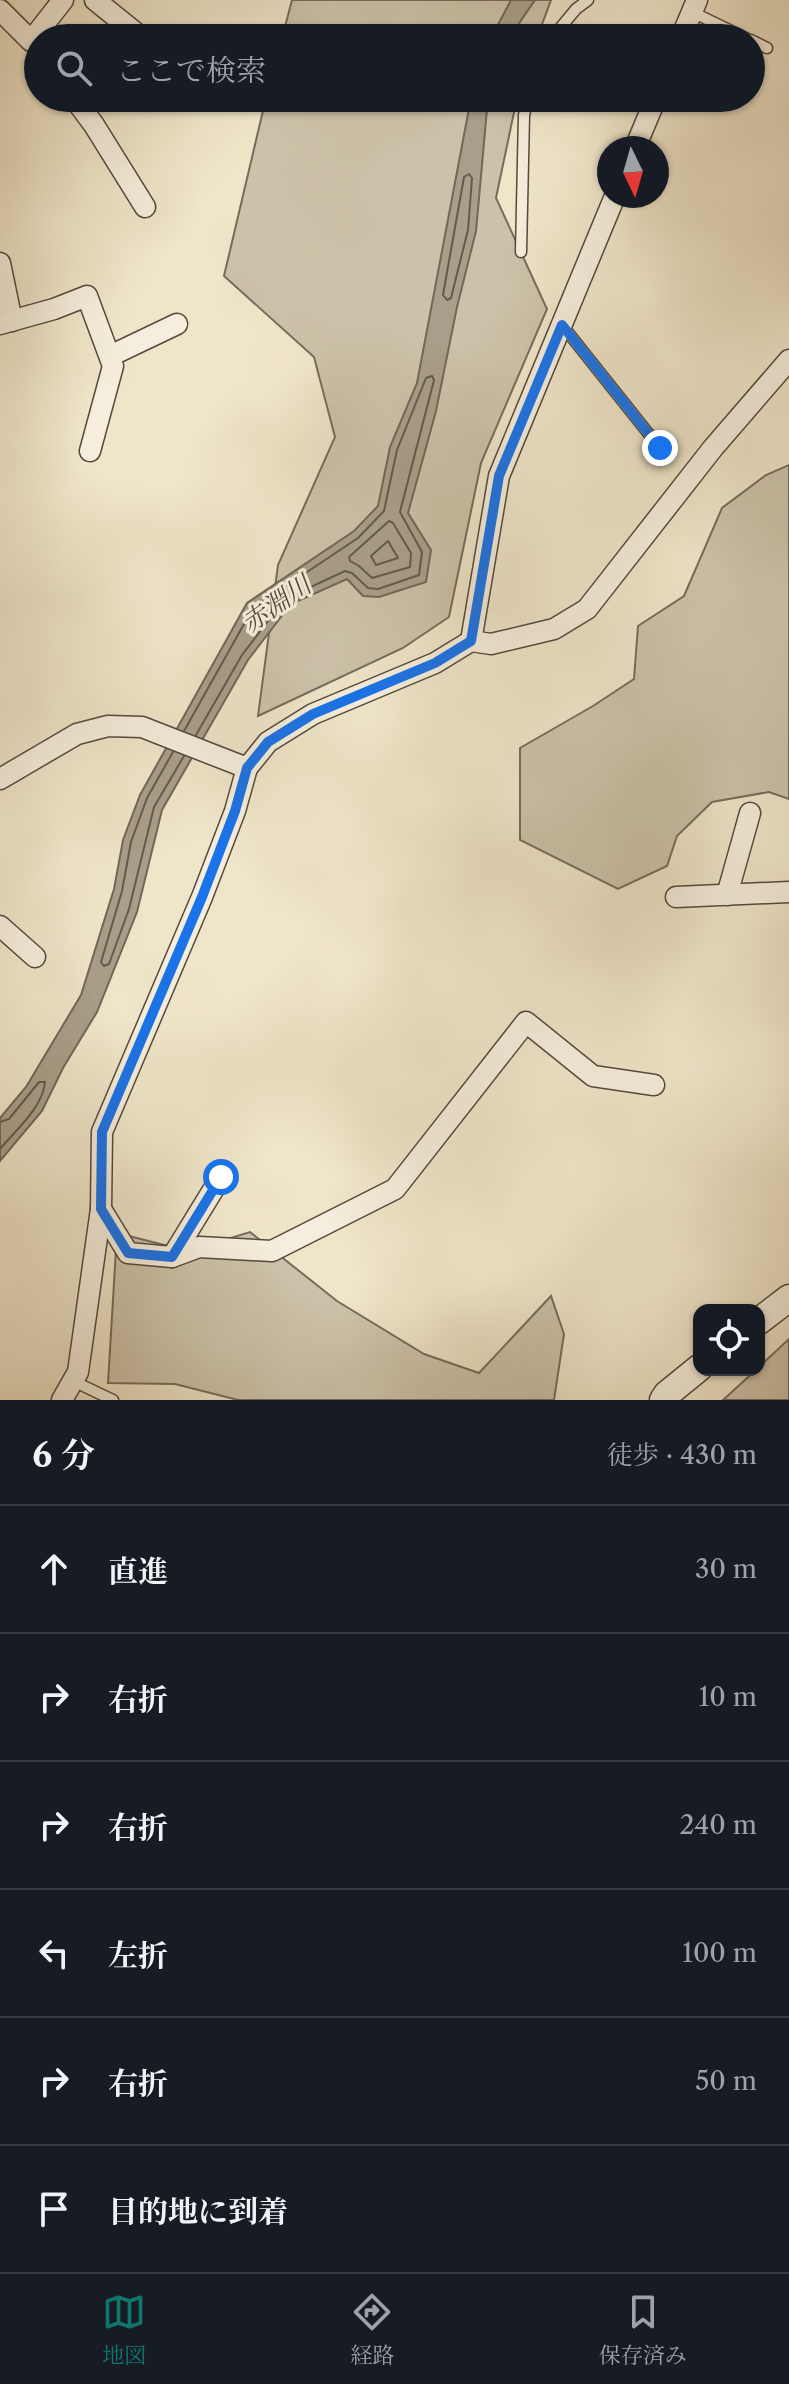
<!DOCTYPE html>
<html lang="ja">
<meta charset="utf-8">
<style>
:root{--surface:#171b24;--page:#242831;--text:#f1f3f6;--muted:#9ea1a6;--line:#363941;--accent:#0f766e}
body{margin:0;font-family:"Libre Caslon Text","Noto Serif JP",serif;background:var(--page);color:var(--text)}
.controls{position:absolute;right:24px;bottom:24px;display:grid;overflow:hidden;border-radius:16px;box-shadow:0 2px 6px #0004}
.controls button{width:72px;height:72px;display:grid;place-items:center;padding:0;border:0;border-bottom:2px solid var(--line);background:var(--surface);color:var(--text);font:40px sans-serif}
.compass{position:absolute;left:597px;top:136px;width:72px;height:72px;border-radius:50%;background:var(--surface);box-shadow:0 2px 6px #0004;rotate:175deg}
.stop{position:absolute;width:24px;height:24px;margin:-18px;border:6px solid #1a73e8;border-radius:50%;background:#fff}
.stop.end{background:#1a73e8;border-color:#fff;box-shadow:0 2px 8px #0008}
.list{margin:0;padding:0;list-style:none}
h2{display:flex;justify-content:space-between;align-items:center;height:104px;margin:0;padding:0 32px;font-size:34px}
h2 small{font-size:26px;font-weight:400;color:var(--muted)}
.list li{display:grid;grid-template-columns:52px 1fr auto;gap:24px;align-items:center;box-sizing:border-box;height:128px;padding:0 32px;border-top:2px solid var(--line)}
.list b{display:block;font-size:30px;white-space:nowrap}
.list em{font-size:26px;font-style:normal;color:var(--muted)}
.icon{flex:none;width:44px;height:44px;fill:none;stroke:currentColor;stroke-width:2;stroke-linecap:round;stroke-linejoin:round}
.map{position:relative;flex:none;width:789px;height:1400px;overflow:hidden}
.search{position:absolute;background:var(--surface);box-shadow:0 2px 6px #0004;left:24px;right:24px;top:24px;height:88px;display:flex;align-items:center;gap:20px;box-sizing:border-box;padding:0 28px;border-radius:44px;color:var(--muted);font-size:30px}
.sheet{height:872px;background:var(--surface)}
nav{display:flex;justify-content:space-around;align-items:center;box-sizing:border-box;height:112px;border-top:2px solid var(--line);background:var(--surface);font-size:22px;color:var(--muted)}
nav a{display:grid;justify-items:center;gap:4px}
nav .on{color:var(--accent)}
.map>svg:first-child{display:block}
.green{fill:#ccc2a9;stroke:#766c5c;stroke-width:2}
.water{fill:#a99e89;stroke:#726758;stroke-width:2}
.lines{fill:none;stroke-linecap:round;stroke-linejoin:round}
.shore{stroke:#645a4c;stroke-width:2}
.service-casing{stroke:#54493d;stroke-width:13}
.minor-casing{stroke:#54493d;stroke-width:23}
.tertiary-casing{stroke:#54493d;stroke-width:29}
.service{stroke:#f5eedc;stroke-width:10}
.minor{stroke:#f5eedc;stroke-width:20}
.tertiary{stroke:#f5eedc;stroke-width:26}
.route{stroke:#1a73e8;stroke-width:10}
.labels{text-anchor:middle;stroke-width:6;stroke-linejoin:round;paint-order:stroke}
.water-label{font-size:26px;font-style:italic;fill:#574c3f;stroke:#f5eedc}
</style>
<div class="map">
<svg width="789" height="1400" viewBox="0 0 789 1400">
<rect width="100%" height="100%" fill="#efe5c9"/>
<filter id="stains"><feTurbulence type="fractalNoise" baseFrequency=".0025" numOctaves="4"/><feColorMatrix values="0 0 0 0 .2 0 0 0 0 .09 0 0 0 0 .02 0 0 0 .5 -.17"/></filter>
<radialGradient id="worn" r=".72"><stop offset=".6" stop-color="#630" stop-opacity="0"/><stop offset="1" stop-color="#630" stop-opacity=".3"/></radialGradient>
<g class="green">
<polygon points="292,0 551,0 537,38 282,38"/>
<polygon points="266,98 517,98 496,198 547,309 481,463 449,617 403,648 258,716 278,565 335,437 314,357 224,276"/>
<polygon points="789,465 789,799 769,792 712,802 677,836 667,866 618,889 520,840 520,748 593,706 634,679 638,626 684,596 722,508 766,475"/>
<polygon points="250,1232 337,1301 424,1354 479,1373 551,1296 564,1334 554,1400 238,1400 175,1384 108,1383 117,1233 188,1251"/>
<polygon points="789,1339 789,1400 723,1400 756,1370 759,1370 759,1367"/>
</g>
<g class="water">
<polygon points="511,0 535,0 509,38 491,38"/>
<polygon points="471,98 488,98 476,231 457,307 436,411 408,513 431,550 426,582 379,597 363,596 347,579 291,604 248,660 162,810 137,912 97,1012 63,1068 42,1111 0,1161 0,1118 26,1087 81,995 114,889 123,840 140,795 247,603 354,531 378,506 390,447 417,383"/>
</g>
<g class="lines">
<g class="shore">
<polygon points="469,174 472,178 468,230 451,298 447,300 443,295 464,177"/>
<polygon points="389,521 393,523 411,553 410,567 372,578 359,566 350,561 349,557"/>
<polygon points="388,541 398,558 376,565 371,556"/>
<polyline points="184,731 253,608 358,538 384,511 397,450 426,378 432,376 434,380 400,512 422,552 419,575 378,589 368,588 352,573 345,571 285,599 242,655 196,735"/>
<polyline points="173,752 147,798 131,842 122,891 101,962 104,966 109,964 129,909 154,807 184,756"/>
<path d="M0 1122 9 1119 39 1082H45C43 1107 16 1130 0 1149"/>
</g>
<g class="service-casing">
<g id="service">
<polyline points="692,12 746,38"/>
<polyline points="552,38 576,9 588,0"/>
<polyline points="751,40 767,48"/>
<polyline points="521,252 524,115 528,98"/>
<polyline points="562,325 660,448"/>
<polyline points="73,1381 113,1400"/>
</g>
</g>
<g class="minor-casing">
<g id="minor">
<polyline points="95,0 142,38"/>
<polyline points="0,10 31,41 63,0"/>
<polyline points="681,38 697,0"/>
<polyline points="74,98 94,125 145,207"/>
<polyline points="635,148 656,98"/>
<polyline points="0,263 12,321"/>
<polyline points="0,324 54,309 87,296 113,366 90,451"/>
<polyline points="110,356 177,324"/>
<polyline points="471,641 499,476 615,196"/>
<polyline points="0,779 77,734 108,726 142,727 247,768"/>
<polyline points="727,895 750,813"/>
<polyline points="676,897 789,892"/>
<polyline points="0,926 35,957"/>
<polyline points="101,1209 128,1253 172,1257 199,1247 272,1251 395,1189 526,1022 593,1076 654,1085"/>
<polyline points="172,1257 221,1177"/>
<polyline points="62,1400 78,1372 101,1209 102,1132 202,897 235,811 247,768 268,742 313,714 435,663 471,641 491,644 554,629 587,609 713,448 789,360"/>
</g>
</g>
<g class="tertiary-casing">
<g id="tertiary">
<polyline points="759,1321 789,1298"/>
<polyline points="663,1400 667,1394 699,1368"/>
</g>
</g>
<use href="#service" class="service"/>
<use href="#minor" class="minor"/>
<use href="#tertiary" class="tertiary"/>
</g>
<g class="lines">
<polyline class="route" points="221,1177 172,1257 128,1253 101,1209 102,1132 202,897 235,811 247,768 268,742 313,714 435,663 471,641 499,476 562,325 660,448"/>
</g>
<g class="labels">
<g class="water-label">
<text transform="translate(276 604) rotate(-35)" y="9">赤淵川</text>
</g>
</g>
<rect width="100%" height="100%" filter="url(#stains)"/>
<rect width="100%" height="100%" fill="url(#worn)"/>
</svg>
<div class="controls">
<button><svg class="icon" aria-label="locate" viewBox="0 0 24 24"><circle cx="12" cy="12" r="6"/><path d="M12 2v4M12 18v4M2 12h4M18 12h4"/></svg></button>
</div>
<svg class="compass" viewBox="-18 -18 36 36"><path d="M0-13l5 13h-10z" fill="#e53935"/><path d="M0 13l5-13h-10z" fill="#9ea1a6"/></svg>
<div class="stop" style="left:221px;top:1177px"></div>
<div class="stop end" style="left:660px;top:448px"></div>
<div class="search"><svg class="icon" aria-label="search" viewBox="0 0 24 24"><circle cx="10" cy="10" r="6"/><path d="M15 15l6 6"/></svg>ここで検索</div>
</div>
<section class="sheet">
<h2>6 分<small>徒歩 · 430 m</small></h2>
<ul class="list">
<li><svg class="icon" aria-label="ahead" viewBox="0 0 24 24"><path d="M12 20V5M6 11l6-6 6 6"/></svg><div><b>直進</b></div><em>30 m</em></li>
<li><svg class="icon" aria-label="right" viewBox="0 0 24 24"><path d="M7 20v-9h11M14 6l5 5-5 5"/></svg><div><b>右折</b></div><em>10 m</em></li>
<li><svg class="icon" aria-label="right" viewBox="0 0 24 24"><path d="M7 20v-9h11M14 6l5 5-5 5"/></svg><div><b>右折</b></div><em>240 m</em></li>
<li><svg class="icon" aria-label="left" viewBox="0 0 24 24"><path d="M17 20v-9H6M10 6l-5 5 5 5"/></svg><div><b>左折</b></div><em>100 m</em></li>
<li><svg class="icon" aria-label="right" viewBox="0 0 24 24"><path d="M7 20v-9h11M14 6l5 5-5 5"/></svg><div><b>右折</b></div><em>50 m</em></li>
<li><svg class="icon" aria-label="arrive" viewBox="0 0 24 24"><path d="M6 21V4h12l-3 4 3 4H6"/></svg><div><b>目的地に到着</b></div></li>
</ul>
</section>
<nav>
<a class="on"><svg class="icon" aria-label="map" viewBox="0 0 24 24"><path d="M3 6l6-2 6 2 6-2v14l-6 2-6-2-6 2zM9 4v14M15 6v14"/></svg>地図</a>
<a><svg class="icon" aria-label="directions" viewBox="0 0 24 24"><path d="M12 3l9 9-9 9-9-9zM9 14v-3h6M13 9l2 2-2 2"/></svg>経路</a>
<a><svg class="icon" aria-label="saved" viewBox="0 0 24 24"><path d="M7 4h10v16l-5-4-5 4z"/></svg>保存済み</a>
</nav>
